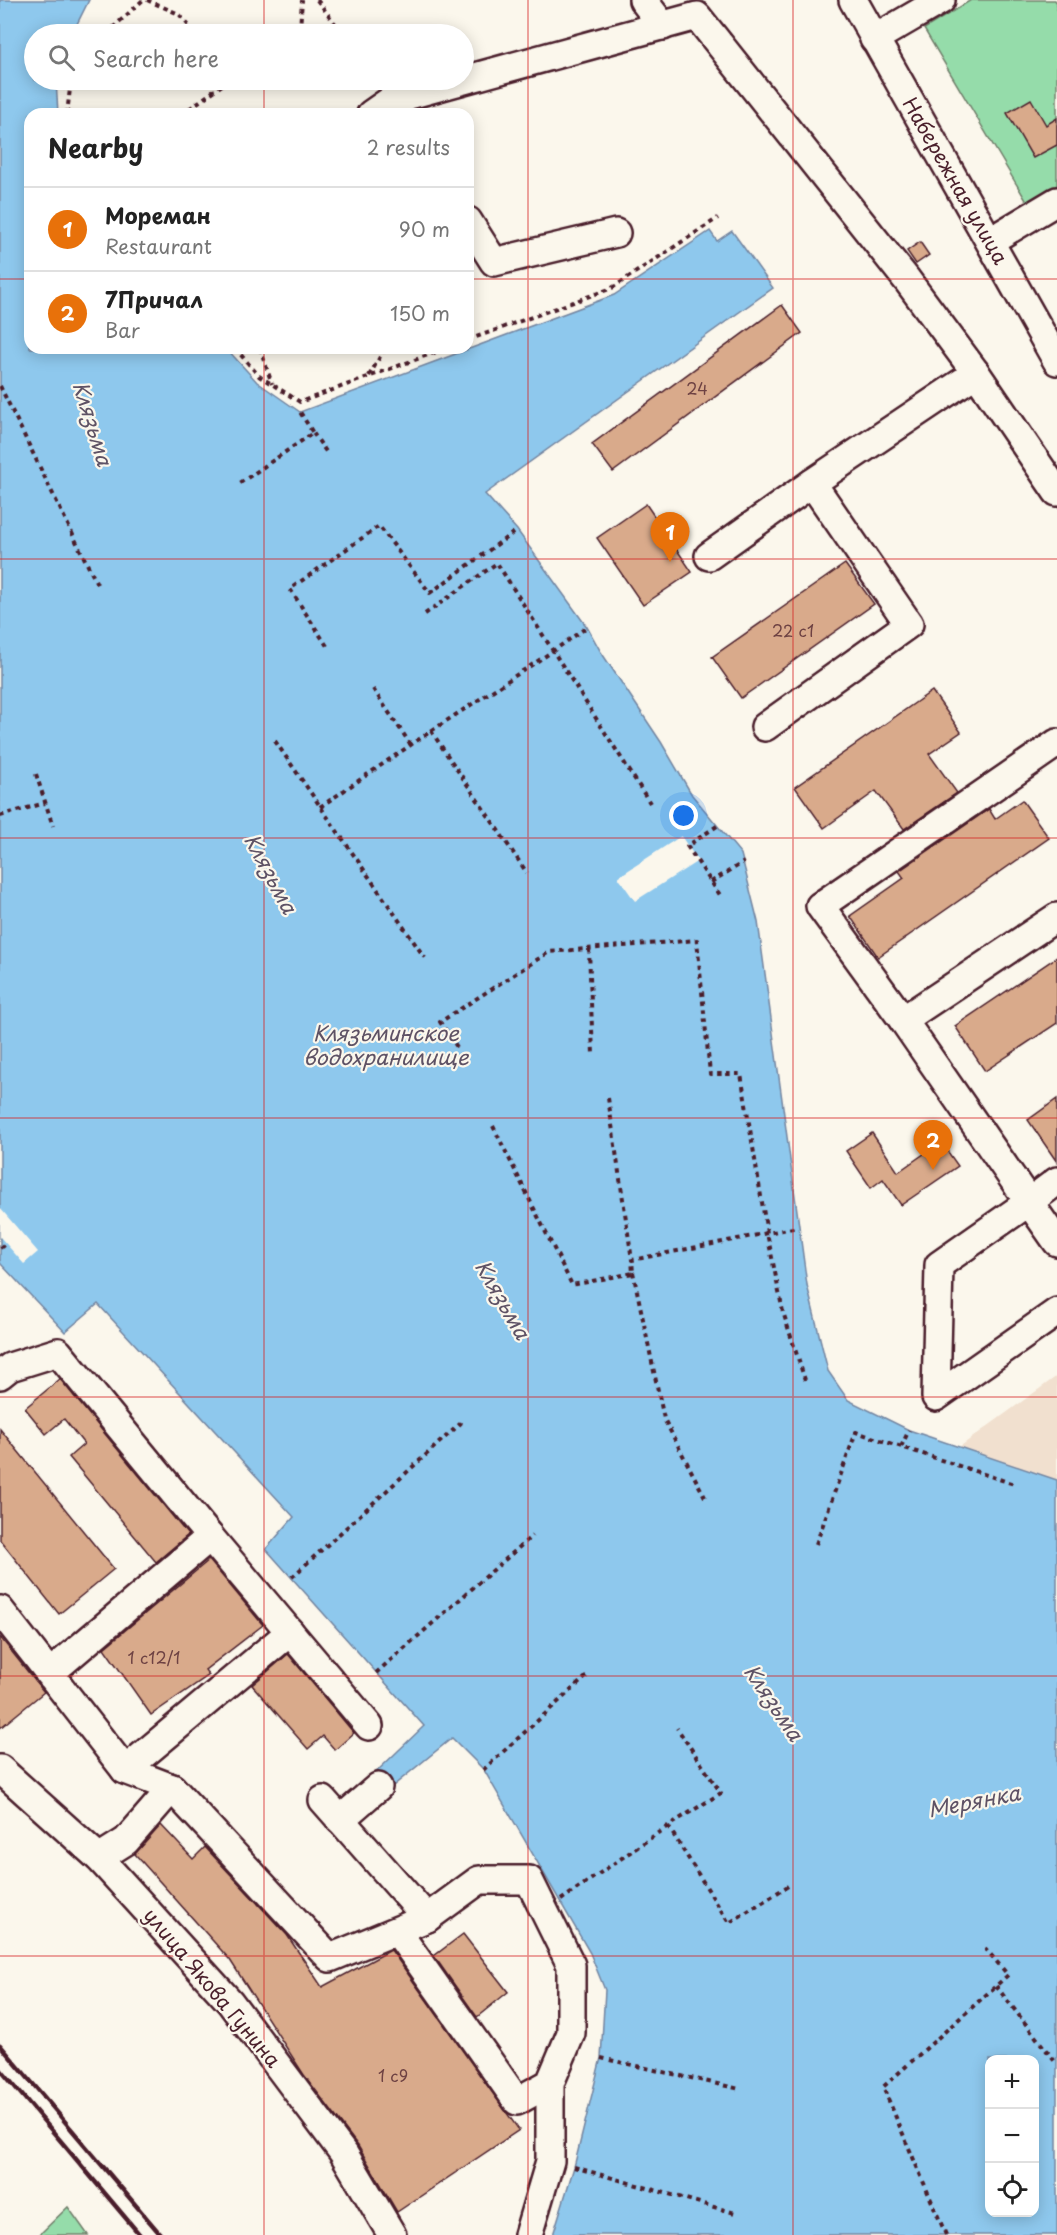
<!DOCTYPE html>
<meta charset="utf-8">
<style>
:root{--surface:#fff;--page:#f2f2f2;--text:#222;--muted:#767676;--line:#e0e0e0;--accent:#1f6fb2}
body{margin:0;font-family:"Playpen Sans",sans-serif;background:var(--page);color:var(--text)}
.controls{position:absolute;right:18px;bottom:18px;display:grid;overflow:hidden;border-radius:12px;box-shadow:0 3px 15px #0003}
.controls button{width:54px;height:54px;display:grid;place-items:center;padding:0;border:0;border-bottom:2px solid var(--line);background:var(--surface);color:var(--text);font:30px sans-serif}
.you{position:absolute;left:684px;top:816px;width:21px;height:21px;margin:-15px;border:4px solid #fff;border-radius:50%;background:#1a73e8;box-shadow:0 0 0 9px #1a73e833}
.badge{display:grid;place-items:center;width:39px;height:39px;border-radius:50%;background:var(--accent);color:#fff;font-size:20px;font-weight:700}
.pin{position:absolute;translate:-50% -50px;filter:drop-shadow(0 2px 3px #0008)}
.pin::after{content:'';position:absolute;top:32px;width:21px;height:18px;background:inherit;clip-path:polygon(0 0,100% 0,50% 100%)}
.list{margin:0;padding:0;list-style:none}
h2{display:flex;justify-content:space-between;align-items:center;height:78px;margin:0;padding:0 24px;font-size:26px}
h2 small{font-size:20px;font-weight:400;color:var(--muted)}
.list li{display:grid;grid-template-columns:39px 1fr auto;gap:18px;align-items:center;box-sizing:border-box;height:84px;padding:0 24px;border-top:2px solid var(--line)}
.list b{display:block;font-size:22px;white-space:nowrap}
.list p{margin:0;font-size:20px;white-space:nowrap;color:var(--muted)}
.list em{font-size:20px;font-style:normal;color:var(--muted)}
.icon{flex:none;width:33px;height:33px;fill:none;stroke:currentColor;stroke-width:2;stroke-linecap:round;stroke-linejoin:round}
.map{position:relative;flex:none;width:1057px;height:2235px;overflow:hidden}
.search{position:absolute;background:var(--surface);box-shadow:0 3px 15px #0003;left:24px;top:24px;width:450px;height:66px;display:flex;align-items:center;gap:15px;box-sizing:border-box;padding:0 21px;border-radius:33px;color:var(--muted);font-size:22px}
.panel{position:absolute;background:var(--surface);box-shadow:0 3px 15px #0003;left:24px;top:108px;width:450px;height:246px;border-radius:18px}
.map>svg:first-child{display:block}
.built{fill:#f1e0cf}
.green{fill:#95dcaa;stroke:#707e6a;stroke-width:1.5}
.water{fill:#8ec8ed;stroke:#73849f;stroke-width:1.5;fill-rule:evenodd}
.pier{fill:#fbf7ec}
.building{fill:#d9aa8b;stroke:#4a1f2b;stroke-width:1.5}
.lines{fill:none;stroke-linecap:round;stroke-linejoin:round}
.minor-casing{stroke:#4a1f2b;stroke-width:32}
.path{stroke:#4a1f2b;stroke-width:4;stroke-dasharray:4.5 4.5;stroke-linecap:butt}
.minor{stroke:#fbf7ec;stroke-width:27}
.rail{stroke:#4a1f2b;stroke-width:4.5}
.grid{fill:none;stroke:#d62828;stroke-width:1.5;stroke-opacity:0.55}
.labels{text-anchor:middle;stroke-width:4.5;stroke-linejoin:round;paint-order:stroke}
.number-label{font-size:16px;fill:#6e4243}
.street-label{font-size:20px;fill:#4a1f2b;stroke:#fbf7ec}
.water-label{font-size:21px;font-style:italic;fill:#5e5265;stroke:#fbf7ec}
</style>
<div class="map">
<svg width="1057" height="2235" viewBox="0 0 1057 2235">
<rect width="100%" height="100%" fill="#fbf7ec"/>
<filter id="ink" filterUnits="userSpaceOnUse"><feTurbulence type="fractalNoise" baseFrequency=".0167" numOctaves="2"/><feDisplacementMap in="SourceGraphic" scale="12" xChannelSelector="R" yChannelSelector="G"/><feConvolveMatrix kernelMatrix="1 2 1 2 8 2 1 2 1" color-interpolation-filters="sRGB"/></filter>
<g filter="url(#ink)">
<polygon class="built" points="1057,1376 1057,1480 958,1448"/>
<g class="green">
<polygon points="971,0 1055,0 1057,3 1057,185 1027,202 924,29"/>
<polygon points="68,2207 88,2235 39,2235"/>
</g>
<path class="water" d="M0 0H89L72 34H34V80H56L58 114H30V348H226L257 382 300 412 614 295 710 231 717 241 732 231 773 288 485 494 517 530 587 627 601 652 661 742 692 795 741 854 758 922 807 1285 828 1371 848 1400 909 1430 1057 1480V2235H553L574 2167 601 2058 605 1990 590 1953 484 1770 452 1738 388 1790 374 1774 424 1726 266 1549 294 1517 98 1304 65 1332 0 1263ZM990 2060H1034V2212H990Z"/>
<g class="pier">
<polygon points="681,836 698,861 635,901 618,877"/>
<polygon points="0,1208 38,1252 24,1264 0,1237"/>
</g>
<g class="building">
<polygon points="1031,99 1046,125 1057,118 1057,145 1033,158 1007,113"/>
<polygon points="920,242 929,255 916,264 907,251"/>
<polygon points="782,305 802,333 613,472 592,444"/>
<polygon points="646,504 692,572 643,605 597,538"/>
<polygon points="845,564 874,604 741,698 712,657"/>
<polygon points="932,691 961,732 929,754 957,793 904,829 876,791 824,828 795,787"/>
<polygon points="1022,800 1049,838 878,957 850,916 904,878 899,871 989,809 995,819"/>
<polygon points="1057,957 1057,1023 985,1071 955,1026"/>
<polygon points="1057,1099 1057,1162 1028,1120"/>
<polygon points="872,1133 898,1172 941,1142 958,1166 901,1205 883,1179 871,1188 846,1151"/>
<polygon points="60,1379 188,1535 156,1562 69,1457 84,1444 64,1419 46,1434 25,1408"/>
<polygon points="0,1429 114,1569 59,1614 0,1540"/>
<polygon points="209,1560 263,1625 205,1670 209,1675 151,1715 104,1648"/>
<polygon points="0,1637 44,1692 0,1728"/>
<polygon points="288,1654 354,1733 335,1750 323,1736 308,1749 252,1685"/>
<polygon points="161,1825 193,1859 205,1847 287,1935 322,1987 391,1950 519,2130 397,2212 358,2146 304,2075 230,1960 135,1854"/>
<polygon points="463,1934 508,1992 477,2017 434,1956"/>
</g>
<g class="lines">
<g class="minor-casing">
<g id="minor">
<polyline points="643,0 663,26"/>
<polyline points="853,0 1057,361"/>
<polyline points="874,39 941,0"/>
<polyline points="371,114 391,100"/>
<polyline points="400,114 391,100 697,16 907,280 976,373 1057,492"/>
<polyline points="468,221 494,262 616,233"/>
<polyline points="990,241 1057,201"/>
<polyline points="709,556 812,483 976,373"/>
<polyline points="765,727 909,624 812,483"/>
<polyline points="1057,917 903,1020 1029,1202 1057,1181"/>
<polyline points="903,1020 820,906 1057,743"/>
<polyline points="1057,1242 1029,1202 939,1265 936,1397 1057,1312"/>
<polyline points="0,1375 10,1367 58,1352 210,1537 49,1674"/>
<polyline points="210,1537 369,1726"/>
<polyline points="0,1610 125,1770 172,1788 330,1958 427,1918 479,1880 529,1880 571,1965 571,2033 550,2083 517,2101 397,1931"/>
<polyline points="0,1769 99,1858 230,2002 344,2154 392,2235"/>
<polyline points="125,1770 290,1632"/>
<polyline points="323,1800 427,1918"/>
<polyline points="340,1820 378,1787"/>
<polyline points="99,1858 126,1841 172,1788"/>
<polyline points="528,2235 550,2161 550,2083"/>
</g>
</g>
<g class="path">
<polyline points="147,0 179,14 196,34"/>
<polyline points="317,0 343,34"/>
<polyline points="106,34 143,0"/>
<polyline points="292,34 300,29 302,0"/>
<polyline points="211,80 213,90"/>
<polyline points="67,114 71,80"/>
<polyline points="182,114 229,80"/>
<polyline points="468,340 612,288 718,218"/>
<polyline points="235,348 259,376 300,402 447,348"/>
<polyline points="260,348 272,384"/>
<polyline points="369,376 385,348"/>
<polyline points="0,386 98,586"/>
<polyline points="313,433 327,453"/>
<polyline points="240,483 313,433 300,412"/>
<polyline points="425,614 497,563 650,803"/>
<polyline points="327,646 290,589 379,526 430,593 517,530"/>
<polyline points="373,689 411,745"/>
<polyline points="431,731 527,873"/>
<polyline points="275,741 425,958"/>
<polyline points="36,774 53,826"/>
<polyline points="320,807 431,731 553,651 587,627"/>
<polyline points="0,816 45,803"/>
<polyline points="717,826 687,846 720,895"/>
<polyline points="711,882 744,862"/>
<polyline points="589,949 593,1055"/>
<polyline points="457,1047 440,1022 549,952 697,940 710,1074 741,1074 767,1233 783,1312 805,1380"/>
<polyline points="608,1098 632,1260 798,1227"/>
<polyline points="493,1126 572,1285 633,1273 632,1260"/>
<polyline points="0,1248 6,1243"/>
<polyline points="633,1272 664,1419 706,1499"/>
<polyline points="901,1447 909,1430"/>
<polyline points="816,1544 856,1432 1014,1484"/>
<polyline points="292,1577 462,1422"/>
<polyline points="376,1673 532,1536"/>
<polyline points="483,1770 588,1675"/>
<polyline points="668,1826 729,1923 788,1886"/>
<polyline points="561,1900 668,1826 721,1793 677,1728"/>
<polyline points="996,1986 1057,2064"/>
<polyline points="601,2058 740,2089"/>
<polyline points="574,2167 735,2213"/>
<polyline points="946,2235 883,2087 1008,1975 985,1948"/>
</g>
<use href="#minor" class="minor"/>
<g class="rail">
<polyline points="0,2045 161,2235"/>
<polyline points="0,2069 140,2235"/>
</g>
</g>
</g>
<path class="grid" d="M264 0V34M528 0V2235M793 0V2235M264 80V114M0 279H30M468 279H1057M264 348V2235M0 559H1057M0 838H1057M0 1118H1057M0 1397H1057M0 1676H1057M0 1956H1057"/>
<g class="labels">
<g class="number-label">
<text x="697" y="395">24</text>
<text x="793" y="637">22 с1</text>
<text x="154" y="1664">1 с12/1</text>
<text x="393" y="2082">1 с9</text>
</g>
<g class="street-label">
<text transform="translate(955 181) rotate(60)" y="7">Набережная улица</text>
<text transform="translate(212 1988) rotate(50)" y="7">улица Якова Гунина</text>
</g>
<g class="water-label">
<text transform="translate(92 424) rotate(73)" y="7">Клязьма</text>
<text transform="translate(270 874) rotate(62)" y="7">Клязьма</text>
<text x="386" y="1041">Клязьминское<tspan x="386" dy="24">водохранилище</tspan></text>
<text transform="translate(502 1300) rotate(60)" y="7">Клязьма</text>
<text transform="translate(773 1703) rotate(56)" y="7">Клязьма</text>
<text transform="translate(974 1802) rotate(-11)" y="7">Мерянка</text>
</g>
</g>
</svg>
<div class="controls">
<button>+</button>
<button>−</button>
<button><svg class="icon" aria-label="locate" viewBox="0 0 24 24"><circle cx="12" cy="12" r="6"/><path d="M12 2v4M12 18v4M2 12h4M18 12h4"/></svg></button>
</div>
<div class="you"></div>
<div class="pin badge" style="left:670px;top:562px;background:#e8710a">1</div>
<div class="pin badge" style="left:933px;top:1170px;background:#e8710a">2</div>
<div class="search"><svg class="icon" aria-label="search" viewBox="0 0 24 24"><circle cx="10" cy="10" r="6"/><path d="M15 15l6 6"/></svg>Search here</div>
<section class="panel">
<h2>Nearby<small>2 results</small></h2>
<ul class="list">
<li><span class="badge" style="background:#e8710a">1</span><div><b>Мореман</b><p>Restaurant</p></div><em>90 m</em></li>
<li><span class="badge" style="background:#e8710a">2</span><div><b>7Причал</b><p>Bar</p></div><em>150 m</em></li>
</ul>
</section>
</div>
